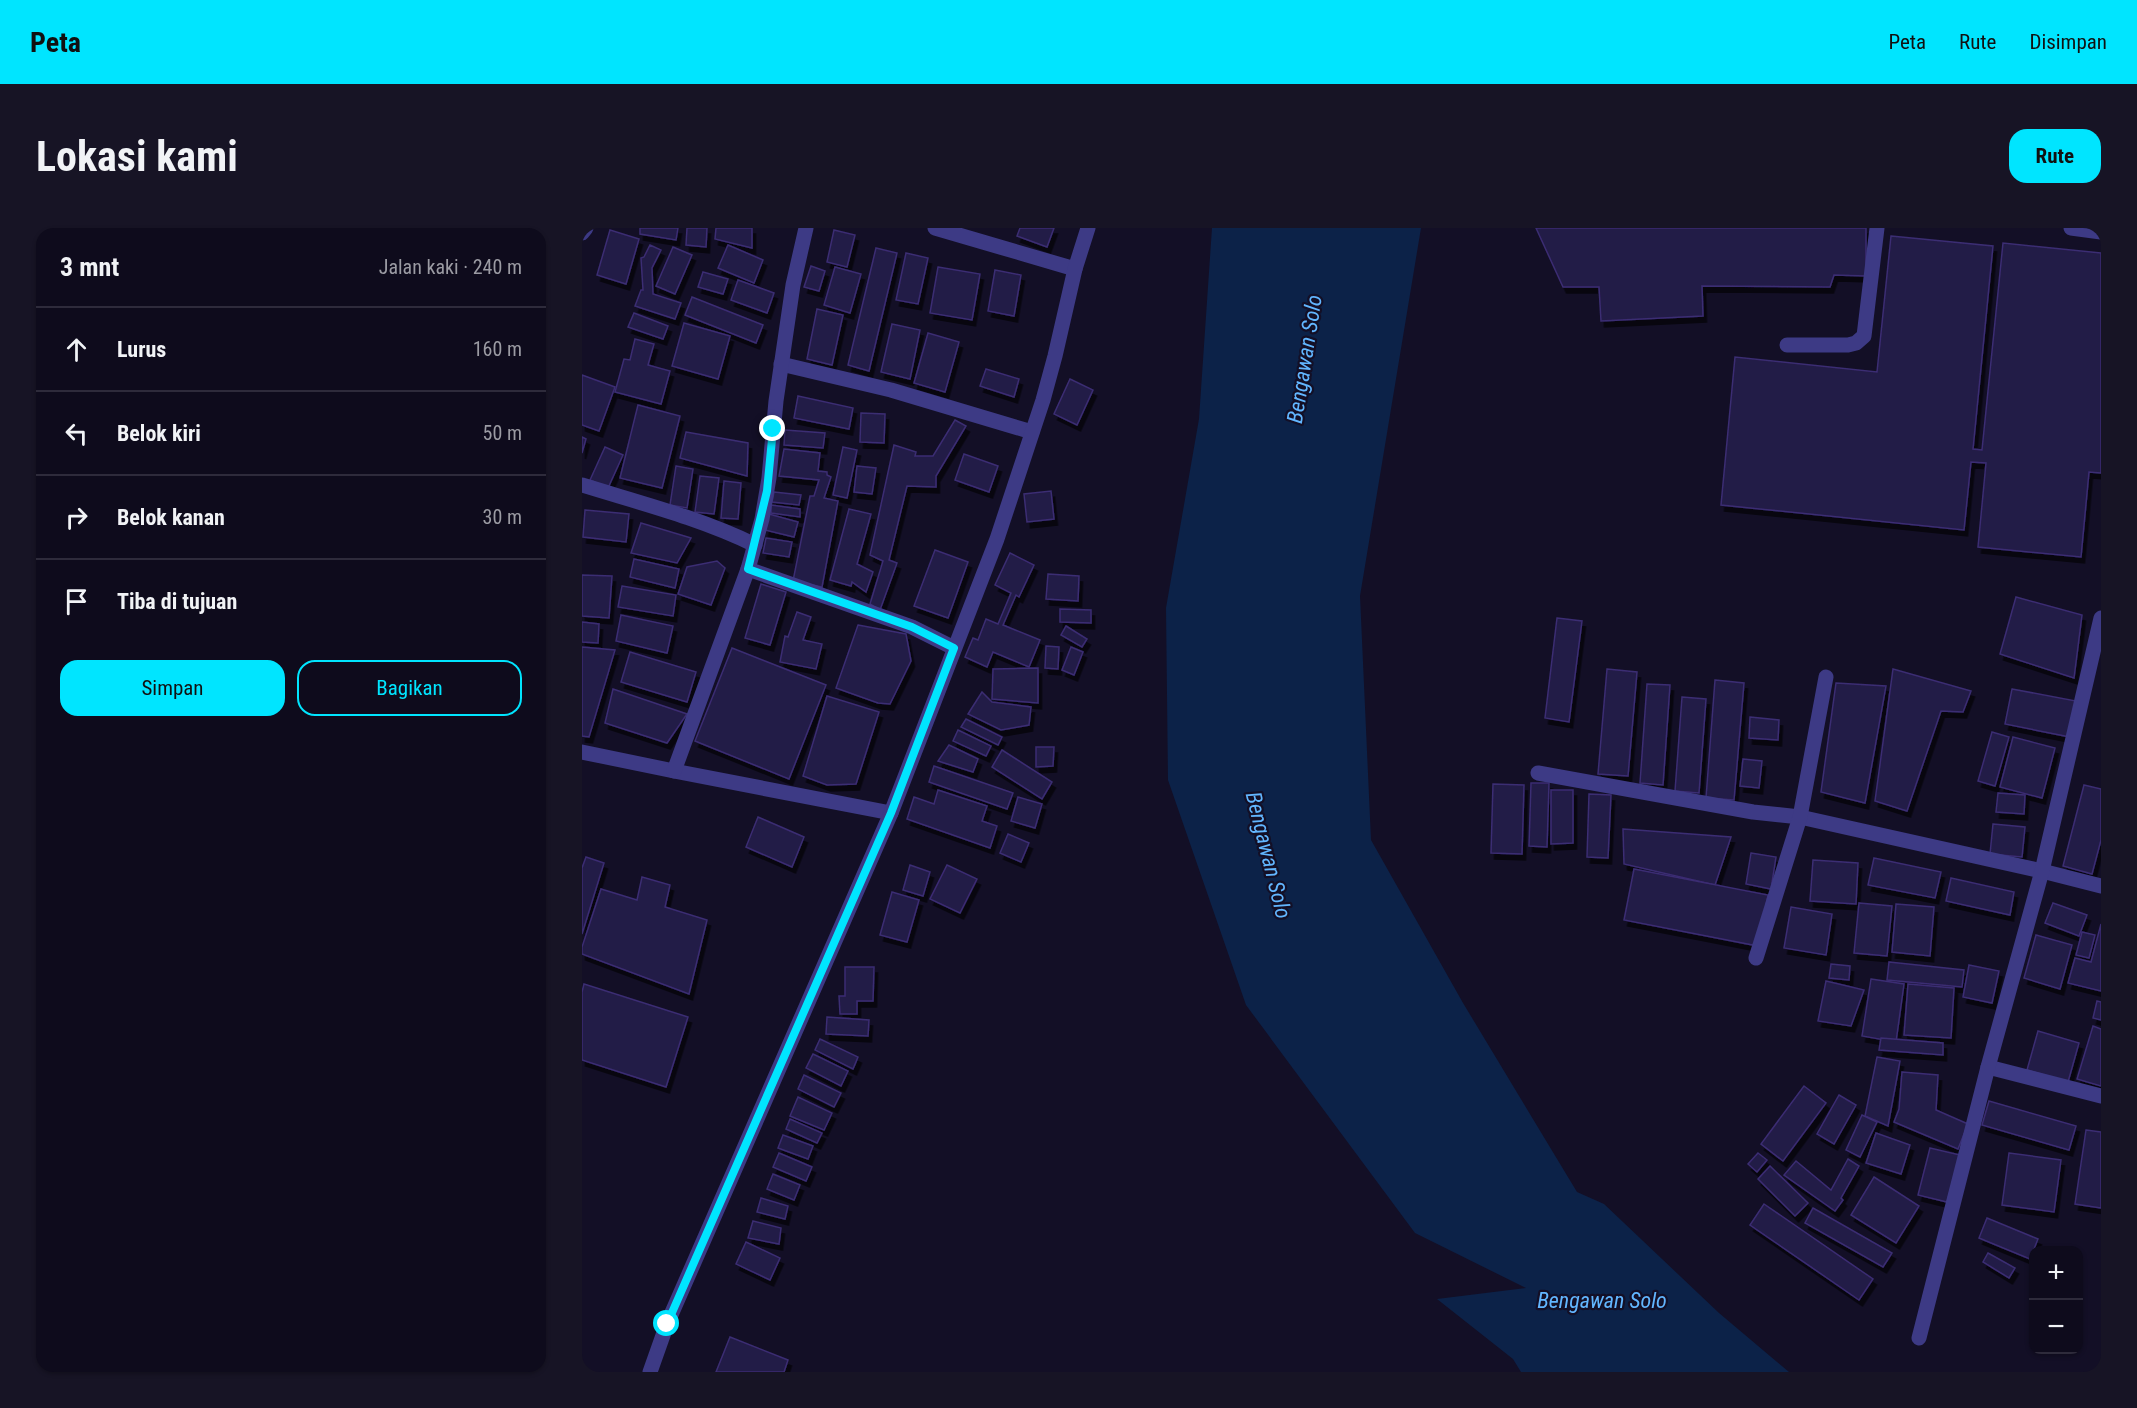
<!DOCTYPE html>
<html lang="id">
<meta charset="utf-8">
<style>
:root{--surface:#0e0b1c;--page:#171425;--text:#f1f3f6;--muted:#9b9ba3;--line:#2e2b3b;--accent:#00e5ff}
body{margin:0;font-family:"Roboto Condensed",sans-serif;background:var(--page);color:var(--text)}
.controls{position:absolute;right:18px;bottom:18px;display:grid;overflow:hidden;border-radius:12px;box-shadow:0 2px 4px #0004}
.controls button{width:54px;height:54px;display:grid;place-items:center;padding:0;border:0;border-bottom:2px solid var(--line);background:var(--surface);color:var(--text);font:30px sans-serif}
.stop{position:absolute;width:18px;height:18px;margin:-14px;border:4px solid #00e5ff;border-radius:50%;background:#fff}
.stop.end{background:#00e5ff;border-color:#fff;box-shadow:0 2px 6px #0008}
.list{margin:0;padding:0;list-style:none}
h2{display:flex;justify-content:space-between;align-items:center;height:78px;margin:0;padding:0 24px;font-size:26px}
h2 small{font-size:20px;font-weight:400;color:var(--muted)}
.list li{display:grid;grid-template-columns:39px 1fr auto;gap:18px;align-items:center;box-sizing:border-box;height:84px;padding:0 24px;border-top:2px solid var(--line)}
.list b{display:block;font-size:22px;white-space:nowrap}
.list em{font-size:20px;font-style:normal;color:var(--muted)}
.actions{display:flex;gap:12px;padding:18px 24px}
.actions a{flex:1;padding:14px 0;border:2px solid var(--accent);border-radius:18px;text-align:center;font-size:21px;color:var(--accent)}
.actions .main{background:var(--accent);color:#111}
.icon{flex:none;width:33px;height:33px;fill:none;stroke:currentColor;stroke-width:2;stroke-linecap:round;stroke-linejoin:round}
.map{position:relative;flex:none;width:1519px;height:1144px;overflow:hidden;border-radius:18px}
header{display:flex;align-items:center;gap:36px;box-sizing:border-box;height:84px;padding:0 30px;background:var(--accent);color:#111}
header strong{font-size:28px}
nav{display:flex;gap:33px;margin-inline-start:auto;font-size:21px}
.intro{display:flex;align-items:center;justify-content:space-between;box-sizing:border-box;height:144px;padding:0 36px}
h1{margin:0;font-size:42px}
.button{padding:15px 27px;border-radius:18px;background:var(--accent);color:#111;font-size:21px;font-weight:700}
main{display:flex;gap:36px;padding:0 36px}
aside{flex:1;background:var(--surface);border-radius:18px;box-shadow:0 2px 4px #0004}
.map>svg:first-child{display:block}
.water{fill:#0c2248}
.building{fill:#241b47;stroke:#3b2d73;stroke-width:1.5;filter:url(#shadow)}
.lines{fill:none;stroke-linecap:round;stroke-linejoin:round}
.minor{stroke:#3d3a85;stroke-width:15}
.route{stroke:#00e5ff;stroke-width:8}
.labels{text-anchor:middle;stroke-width:4.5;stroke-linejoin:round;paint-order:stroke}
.water-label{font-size:22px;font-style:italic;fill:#62b6ff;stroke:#130f26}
</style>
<header>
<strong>Peta</strong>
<nav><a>Peta</a><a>Rute</a><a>Disimpan</a></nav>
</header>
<div class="intro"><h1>Lokasi kami</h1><a class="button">Rute</a></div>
<main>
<aside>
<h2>3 mnt<small>Jalan kaki · 240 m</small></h2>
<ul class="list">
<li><svg class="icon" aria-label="ahead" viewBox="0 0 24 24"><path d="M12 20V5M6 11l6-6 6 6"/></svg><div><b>Lurus</b></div><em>160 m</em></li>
<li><svg class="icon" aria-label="left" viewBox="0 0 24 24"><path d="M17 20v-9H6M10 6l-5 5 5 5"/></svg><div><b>Belok kiri</b></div><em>50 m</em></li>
<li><svg class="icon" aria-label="right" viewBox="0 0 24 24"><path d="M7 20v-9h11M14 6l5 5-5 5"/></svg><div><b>Belok kanan</b></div><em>30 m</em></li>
<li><svg class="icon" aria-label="arrive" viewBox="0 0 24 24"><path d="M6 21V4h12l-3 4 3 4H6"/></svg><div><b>Tiba di tujuan</b></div></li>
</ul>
<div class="actions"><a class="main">Simpan</a><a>Bagikan</a></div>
</aside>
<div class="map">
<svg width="1519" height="1144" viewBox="0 0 1519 1144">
<defs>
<filter id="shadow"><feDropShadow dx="3.5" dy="6" stdDeviation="0" flood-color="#0009"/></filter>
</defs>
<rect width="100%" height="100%" fill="#130f26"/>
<polygon class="water" points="630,0 839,0 778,368 789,612 881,775 995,964 1022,976 1137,1085 1207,1144 939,1144 931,1131 855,1071 944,1060 833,1005 664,777 586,552 584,380 617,191"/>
<g class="building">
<polygon points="58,0 96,0 94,12 58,6"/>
<polygon points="105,0 125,0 124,19 104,17"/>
<polygon points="134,0 170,0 170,20 133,11"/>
<polygon points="438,0 472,0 465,19 435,8"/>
<polygon points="954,0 1284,0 1284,48 1252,47 1248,59 1120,58 1121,88 1019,93 1017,59 981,59"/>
<polygon points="28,2 57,11 44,56 15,47"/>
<polygon points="252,2 273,7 265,39 245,34"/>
<polygon points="1309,8 1411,18 1391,221 1400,222 1421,15 1519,25 1519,245 1507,244 1499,329 1396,319 1404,235 1389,234 1382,302 1139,277 1153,129 1295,144"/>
<polygon points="68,17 79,22 70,40 71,66 99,75 93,91 53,78 59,62 61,62 59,30 62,29"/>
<polygon points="146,17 181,32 172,55 136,40"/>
<polygon points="91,19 110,27 93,66 74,58"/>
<polygon points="294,20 315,25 287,143 266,137"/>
<polygon points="324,25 346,30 336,76 314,72"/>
<polygon points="229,38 243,43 237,63 222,59"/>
<polygon points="253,39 279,46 268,85 242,77"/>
<polygon points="356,39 398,46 390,92 348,85"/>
<polygon points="413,42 439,47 432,88 406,83"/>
<polygon points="121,44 146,51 141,66 116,59"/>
<polygon points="156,52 192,65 185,85 149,72"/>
<polygon points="110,69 181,97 174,115 103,87"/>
<polygon points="235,81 261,87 250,137 225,131"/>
<polygon points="52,85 86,98 81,111 46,99"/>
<polygon points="102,95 148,108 136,151 90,138"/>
<polygon points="310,96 338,102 328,151 299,144"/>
<polygon points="346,105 377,114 363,164 332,155"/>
<polygon points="53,111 72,116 66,137 88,143 79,176 33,164 42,131 48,132"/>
<polygon points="404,141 437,151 432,169 398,158"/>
<polygon points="0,147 33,159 17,203 0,197"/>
<polygon points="488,151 511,162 495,197 472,186"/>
<polygon points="216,168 271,180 267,201 212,190"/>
<polygon points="56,177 98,188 80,260 38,250"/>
<polygon points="279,185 303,186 302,215 278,214"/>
<polygon points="373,192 384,198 354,248 354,259 325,258 307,332 315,335 298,382 288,376 301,333 288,327 312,217 334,224 333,228 351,228"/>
<polygon points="203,202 243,205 241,220 202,217"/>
<polygon points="104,204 166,215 165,248 98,230"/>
<polygon points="0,209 4,211 0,225"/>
<polygon points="23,219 41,227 26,260 8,252"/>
<polygon points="261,219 275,222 265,270 251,267"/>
<polygon points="202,221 238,225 236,243 245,244 245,247 249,249 242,270 256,273 240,359 211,353 228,268 232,268 237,252 197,248"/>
<polygon points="382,226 416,238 407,264 373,252"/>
<polygon points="94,238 111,241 105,280 88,277"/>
<polygon points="275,238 294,240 290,266 272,264"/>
<polygon points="118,248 137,250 132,286 113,284"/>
<polygon points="142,253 159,255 156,291 139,290"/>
<polygon points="469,263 472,291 445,294 442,266"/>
<polygon points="192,264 219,267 217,277 190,274"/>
<polygon points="189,277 218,281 218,289 189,285"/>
<polygon points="267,281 289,286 275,336 291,344 284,364 270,354 269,358 248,352"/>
<polygon points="3,282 47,286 44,314 1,309"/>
<polygon points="187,286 216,294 212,309 183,302"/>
<polygon points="59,295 109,310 95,335 49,325"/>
<polygon points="184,310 210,314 207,329 181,325"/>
<polygon points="353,322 386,334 366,390 332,378"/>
<polygon points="428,325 452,337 437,369 434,367 421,397 458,412 447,439 411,424 405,439 383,429 391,410 396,412 404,391 416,396 429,365 413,357"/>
<polygon points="52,331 97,341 93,360 48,349"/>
<polygon points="135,333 143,340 129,377 96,366 105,339"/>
<polygon points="466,346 497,348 496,373 464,371"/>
<polygon points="0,347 30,348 27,390 0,388"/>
<polygon points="179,356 204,364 188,417 163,410"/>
<polygon points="40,358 94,367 91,388 36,379"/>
<polygon points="1434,369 1500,387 1492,450 1418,426"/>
<polygon points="478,381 509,382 509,395 478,394"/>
<polygon points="215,384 229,389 221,412 240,416 234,441 198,434 203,408 206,409"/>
<polygon points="39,387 91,398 85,425 34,413"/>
<polygon points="975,390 1000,393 987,494 963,490"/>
<polygon points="0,394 17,396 16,415 0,414"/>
<polygon points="276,397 324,406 329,433 308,476 296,475 254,460"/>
<polygon points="484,398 505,411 500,419 479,407"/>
<polygon points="464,418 477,419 476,441 463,440"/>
<polygon points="0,419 33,422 7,509 0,508"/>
<polygon points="489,419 501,424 492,447 480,442"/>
<polygon points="150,420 244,457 207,551 113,513"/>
<polygon points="48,424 114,444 105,474 39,454"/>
<polygon points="456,440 456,475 410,471 411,441"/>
<polygon points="1025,441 1055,444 1046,548 1016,546"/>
<polygon points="1311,441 1389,463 1381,484 1359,483 1325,583 1293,573"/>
<polygon points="1133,452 1162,455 1152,572 1124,570"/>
<polygon points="1254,455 1304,458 1283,575 1239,564"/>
<polygon points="1065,456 1088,457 1081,557 1058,555"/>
<polygon points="31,461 105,486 85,515 23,495"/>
<polygon points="1430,461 1494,473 1488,509 1423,496"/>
<polygon points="400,464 410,474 449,479 447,497 419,502 386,486"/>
<polygon points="245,468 297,484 274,556 245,557 221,548"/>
<polygon points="1100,469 1124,471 1117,565 1093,563"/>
<polygon points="1168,489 1197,492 1196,512 1167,510"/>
<polygon points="384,491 420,509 416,517 379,499"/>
<polygon points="376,502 409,518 404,528 371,513"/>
<polygon points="1410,504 1427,509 1413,558 1396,553"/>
<polygon points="1431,509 1473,520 1460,570 1418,559"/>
<polygon points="367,517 396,531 391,544 356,533"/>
<polygon points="454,519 472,519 471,538 454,539"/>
<polygon points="420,522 470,554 460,571 410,539"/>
<polygon points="1161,531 1180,533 1177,560 1158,558"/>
<polygon points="352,538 431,565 425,581 347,554"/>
<polygon points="949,555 967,555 965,619 947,618"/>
<polygon points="911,556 942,557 940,626 909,625"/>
<polygon points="1502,557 1519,561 1519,612 1510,646 1481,638"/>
<polygon points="356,562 405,578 400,593 415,598 408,620 325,591 332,569 352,576"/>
<polygon points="969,562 991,562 991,615 969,616"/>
<polygon points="1416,565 1443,567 1442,586 1414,584"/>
<polygon points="1007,566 1029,567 1026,630 1005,629"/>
<polygon points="436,569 460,576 453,600 429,593"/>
<polygon points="176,589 222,609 210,639 164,619"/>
<polygon points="1411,596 1443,599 1440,629 1408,626"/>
<polygon points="1041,601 1149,609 1133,657 1042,636"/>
<polygon points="426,606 447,615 439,634 418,625"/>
<polygon points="1169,625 1194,629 1189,661 1164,656"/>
<polygon points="4,629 22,635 0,706 0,640"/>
<polygon points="1292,630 1359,644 1353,670 1286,657"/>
<polygon points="1231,632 1276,635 1274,676 1228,673"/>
<polygon points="328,637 348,644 341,668 321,662"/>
<polygon points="365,637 395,651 378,685 348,671"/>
<polygon points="1052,641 1186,667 1176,718 1042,692"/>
<polygon points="60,649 88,657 83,679 125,692 107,766 0,726 0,719 19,661 55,672"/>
<polygon points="1369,650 1432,664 1428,687 1364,673"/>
<polygon points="310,664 337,672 325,714 298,707"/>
<polygon points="1277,675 1310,678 1305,728 1272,725"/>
<polygon points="1471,675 1505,687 1497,708 1463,695"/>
<polygon points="1314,676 1352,679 1348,728 1310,724"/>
<polygon points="1209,679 1250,686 1244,727 1202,720"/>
<polygon points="1519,696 1519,763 1486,755 1493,730 1509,734"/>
<polygon points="1500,704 1513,707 1507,730 1494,727"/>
<polygon points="1454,707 1490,717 1478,761 1442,750"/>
<polygon points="1307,734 1382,742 1380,759 1305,752"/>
<polygon points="1249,736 1268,738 1267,752 1247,750"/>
<polygon points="1387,737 1417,743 1410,775 1381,769"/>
<polygon points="263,739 292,739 291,773 275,773 275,786 258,786 257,768 263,768"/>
<polygon points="1289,751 1322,756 1314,814 1280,808"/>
<polygon points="1244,753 1282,762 1269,798 1236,793"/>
<polygon points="2,756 106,789 84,859 0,832 0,764"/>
<polygon points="1326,756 1372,760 1369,810 1322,807"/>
<polygon points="1515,773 1519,774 1519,792 1511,790"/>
<polygon points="245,789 287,792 286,808 244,806"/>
<polygon points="1511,798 1519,801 1519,858 1495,851"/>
<polygon points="1456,803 1497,815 1486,854 1445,842"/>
<polygon points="1299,810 1361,815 1361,827 1297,822"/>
<polygon points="238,811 276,829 271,841 233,822"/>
<polygon points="231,826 266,843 259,858 224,840"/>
<polygon points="1295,829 1318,833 1306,898 1283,888"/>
<polygon points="1320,844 1356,847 1354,882 1386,896 1376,921 1312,894 1317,881"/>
<polygon points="222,847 259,865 252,879 216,861"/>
<polygon points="1222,858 1244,875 1201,933 1179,916"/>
<polygon points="1257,867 1274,877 1252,916 1235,906"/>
<polygon points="216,869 250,885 242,902 208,888"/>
<polygon points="1407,873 1494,898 1487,922 1400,897"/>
<polygon points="1280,887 1295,894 1278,929 1264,922"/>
<polygon points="208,891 240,905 235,915 204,901"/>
<polygon points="1504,902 1519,904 1519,980 1493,976"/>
<polygon points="1294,905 1328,917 1319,946 1284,935"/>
<polygon points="201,907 231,918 226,931 196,920"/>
<polygon points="1348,920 1378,927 1365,974 1336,967"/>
<polygon points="197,925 230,939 224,953 191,939"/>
<polygon points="1176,925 1185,932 1175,944 1166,936"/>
<polygon points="1427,925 1479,932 1472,984 1420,977"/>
<polygon points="1266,931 1277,938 1259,970 1261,972 1253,983 1202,947 1214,933 1249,962"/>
<polygon points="1188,938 1226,975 1213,988 1176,951"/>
<polygon points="191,946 218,957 212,972 185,961"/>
<polygon points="1292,949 1337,978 1314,1015 1269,987"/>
<polygon points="179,970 206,978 203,991 175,984"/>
<polygon points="1182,976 1291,1051 1277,1072 1168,997"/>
<polygon points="1231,980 1310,1025 1301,1039 1223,995"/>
<polygon points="1405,990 1456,1011 1448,1031 1397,1010"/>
<polygon points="171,993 199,1000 197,1016 166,1010"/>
<polygon points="164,1014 198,1030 188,1052 154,1036"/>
<polygon points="1406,1025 1433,1040 1427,1050 1401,1034"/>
<polygon points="148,1109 206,1132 202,1144 134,1144"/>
</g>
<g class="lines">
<g class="minor">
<polyline points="353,0 493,41"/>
<polyline points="1489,0 1519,4"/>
<polyline points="0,5 4,0"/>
<polyline points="1205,117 1266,117 1274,115 1282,108 1295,0"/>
<polyline points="199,136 309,162 450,204"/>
<path d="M0 257C58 275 118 290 173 317"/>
<polyline points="166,341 330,399 372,420"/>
<polyline points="0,524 92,543 309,585"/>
<polyline points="92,543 166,341 180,291 187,250 194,173 211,57 224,0"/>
<polyline points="956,545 1171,584 1218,589 1460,643 1519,658"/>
<polyline points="1174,730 1218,589 1244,449"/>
<polyline points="1406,839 1519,868"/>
<polyline points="1337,1110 1406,839 1460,643 1519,390"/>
<polyline points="68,1144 85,1096 309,585 415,311 461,172 473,128 493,41 506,0"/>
</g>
</g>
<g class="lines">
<polyline class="route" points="85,1096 309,585 372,420 330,399 166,341 185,263 191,201"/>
</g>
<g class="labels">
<g class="water-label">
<text transform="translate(722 131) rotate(-81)" y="8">Bengawan Solo</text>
<text transform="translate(687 627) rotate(76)" y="8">Bengawan Solo</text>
<text x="1020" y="1080">Bengawan Solo</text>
</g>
</g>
</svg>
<div class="controls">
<button>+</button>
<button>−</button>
</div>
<div class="stop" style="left:85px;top:1096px"></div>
<div class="stop end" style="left:191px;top:201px"></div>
</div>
</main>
